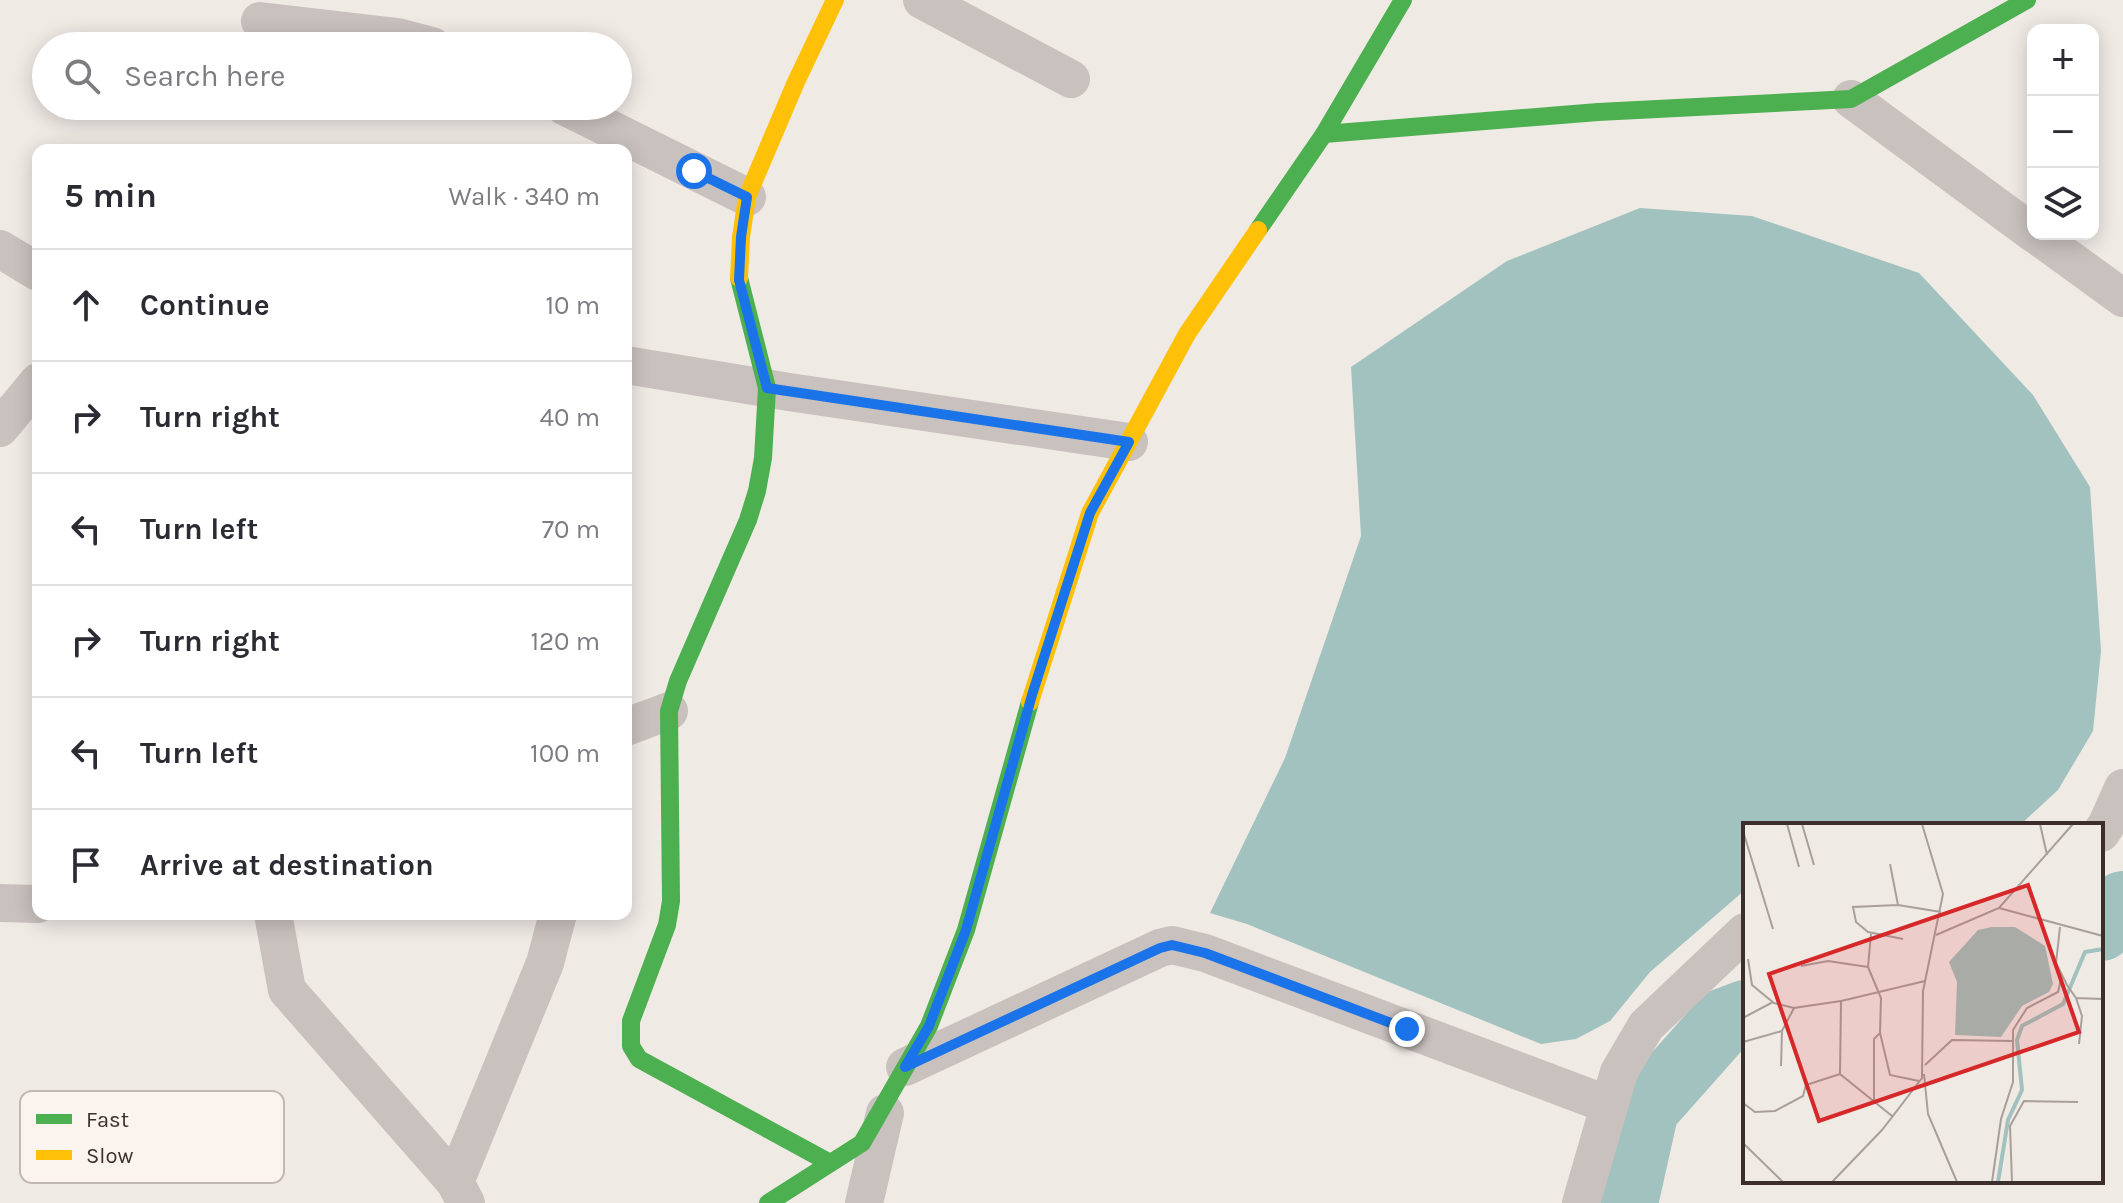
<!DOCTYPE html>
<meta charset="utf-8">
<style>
:root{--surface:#fff;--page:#f2f2f3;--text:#2b2b33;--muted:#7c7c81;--line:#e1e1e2}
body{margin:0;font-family:Karla,sans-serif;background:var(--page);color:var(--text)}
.controls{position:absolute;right:24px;top:24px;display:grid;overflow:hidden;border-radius:16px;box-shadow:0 4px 20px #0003}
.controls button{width:72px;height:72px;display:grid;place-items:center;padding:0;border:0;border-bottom:2px solid var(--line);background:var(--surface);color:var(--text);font:40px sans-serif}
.stop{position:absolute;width:24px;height:24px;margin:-18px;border:6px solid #1a73e8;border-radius:50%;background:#fff}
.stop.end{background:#1a73e8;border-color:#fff;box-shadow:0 2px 8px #0008}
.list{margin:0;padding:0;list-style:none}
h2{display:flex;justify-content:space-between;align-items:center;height:104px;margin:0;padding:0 32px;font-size:34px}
h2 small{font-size:26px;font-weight:400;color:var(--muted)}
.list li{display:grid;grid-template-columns:52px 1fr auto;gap:24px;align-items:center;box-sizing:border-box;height:112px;padding:0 32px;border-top:2px solid var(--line)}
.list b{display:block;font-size:30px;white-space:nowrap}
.list em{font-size:26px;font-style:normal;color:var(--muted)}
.icon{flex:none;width:44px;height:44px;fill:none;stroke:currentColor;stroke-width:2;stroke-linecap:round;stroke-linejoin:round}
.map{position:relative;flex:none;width:2123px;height:1203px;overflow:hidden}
.search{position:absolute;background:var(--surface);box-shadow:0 4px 20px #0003;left:32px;top:32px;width:600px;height:88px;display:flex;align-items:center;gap:20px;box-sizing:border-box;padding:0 28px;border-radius:44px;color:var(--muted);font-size:30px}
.panel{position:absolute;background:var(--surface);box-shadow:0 4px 20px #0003;left:32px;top:144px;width:600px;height:776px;border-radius:16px}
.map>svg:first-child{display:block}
.water{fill:#a1c2be}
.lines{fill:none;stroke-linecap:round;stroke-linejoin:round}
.river{stroke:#a1c2be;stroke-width:66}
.street{stroke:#c9c1bd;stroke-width:38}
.fast{stroke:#4caf50;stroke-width:18}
.slow{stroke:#ffc107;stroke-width:18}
.route{stroke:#1a73e8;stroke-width:10}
.inset-river{fill:none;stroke:#a1c2be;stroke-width:4}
.inset-road{fill:none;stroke:#a89f9b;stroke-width:2}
.view{fill:#d62828;fill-opacity:0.15;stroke:#d62828;stroke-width:4}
.inset-edge{fill:none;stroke:#3b2e2b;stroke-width:4}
.key{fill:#fbf3ee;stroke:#c1b8b4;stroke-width:2}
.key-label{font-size:22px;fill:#3b2e2b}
</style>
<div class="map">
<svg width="2123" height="1203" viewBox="0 0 2123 1203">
<rect width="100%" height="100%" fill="#f0eae5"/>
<polygon class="water" points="1640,208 1752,216 1919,273 2033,395 2090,487 2101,651 2093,731 2058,790 2020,825 1745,825 1745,890 1650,972 1610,1021 1576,1039 1541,1044 1247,924 1210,913 1285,758 1361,536 1351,367 1507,261"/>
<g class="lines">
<g class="river">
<polyline points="2101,928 2123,904"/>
<polyline points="1625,1203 1646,1109 1724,1021 1745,1013"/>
</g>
<g class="street">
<polyline points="922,0 1071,79"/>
<polyline points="260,21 398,37 432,46"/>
<polyline points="1851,99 2033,233"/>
<polyline points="564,106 747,197"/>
<polyline points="2035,234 2123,298"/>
<polyline points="0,249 38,272"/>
<polyline points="626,365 789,392 1129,442"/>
<polyline points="0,428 38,382"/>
<polyline points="626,727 669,711"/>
<polyline points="2101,833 2107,824 2123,788"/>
<polyline points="0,903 38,904"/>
<polyline points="273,914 287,990 455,1182 466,1203"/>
<polyline points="905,1067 1160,948 1172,945 1205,953 1609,1105"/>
<polyline points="455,1182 545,963 558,914"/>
<polyline points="864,1203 885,1113"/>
<polyline points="1581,1203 1619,1072 1646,1026 1745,932"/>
</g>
<g class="fast">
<polyline points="1324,134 1598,112 1851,99 2027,0"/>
<polyline points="1258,230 1324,134 1403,0"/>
<polyline points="739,278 767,388 763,458 757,491 748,520 678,681 669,711 671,901 667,925 631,1021 631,1046 639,1059 830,1163"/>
<polyline points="768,1203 862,1143 929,1026 966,930 1030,702"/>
</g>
<g class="slow">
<polyline points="739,278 741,237 747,197 796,82 835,0"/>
<polyline points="1030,702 1090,513 1187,334 1258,230"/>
</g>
</g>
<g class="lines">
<polyline class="route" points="694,171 747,197 741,237 739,280 767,388 1129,442 1090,513 1032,695 966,930 929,1026 905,1067 1160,948 1172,945 1205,953 1407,1029"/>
</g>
<g transform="translate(1743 823)">
<rect width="360" height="360" fill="#f0eae5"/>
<path d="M249 104H272L302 123 310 161 306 169 279 183 258 214 212 212 214 159 206 139 235 107Z" fill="#a1c2be"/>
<path class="inset-river" d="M255 359 265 297 279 267 274 217 279 203 320 181 342 129 360 126"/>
<path class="inset-road" d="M44 1 56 44M59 1 71 42M297 1 304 32M0 8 30 106M147 41 155 82M256 85 360 113M317 104 313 140 324 162 333 175 360 176M128 111 125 144 138 175 137 210 147 252 176 258M193 112 256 85 330 1M160 116 125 109 113 99 110 84 155 82 198 89M5 136 9 162 31 180 51 185M58 143 85 138 125 144M333 175 339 193 336 221M0 195 30 179M0 219 39 208 51 185 98 178M182 242 209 217 269 218M38 243 39 208M181 251 185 291 214 359M131 277V216L137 210M0 280 12 289 32 288 60 273 63 262 97 251M149 293 97 251 98 178 182 158M0 320 40 359M89 359 139 307 179 255 180 168 200 71 179 1M249 359 258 296 270 259V207L284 185 315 169 319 152M269 359 267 303 281 278 335 279"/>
<path class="view" d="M285 62 336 209 76 298 26 151Z"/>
<rect width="360" height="360" class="inset-edge"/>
</g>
<rect x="20" y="1091" width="264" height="92" rx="12" class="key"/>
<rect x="36" y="1114" width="36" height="10" fill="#4caf50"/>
<rect x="36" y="1150" width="36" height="10" fill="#ffc107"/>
<g class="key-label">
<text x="86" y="1127">Fast</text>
<text x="86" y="1163">Slow</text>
</g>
</svg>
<div class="controls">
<button>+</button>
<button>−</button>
<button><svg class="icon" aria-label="layers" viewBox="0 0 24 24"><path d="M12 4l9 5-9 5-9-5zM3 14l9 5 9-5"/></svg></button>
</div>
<div class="stop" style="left:694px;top:171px"></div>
<div class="stop end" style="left:1407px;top:1029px"></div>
<div class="search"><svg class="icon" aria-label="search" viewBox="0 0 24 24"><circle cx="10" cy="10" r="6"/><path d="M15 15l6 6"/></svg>Search here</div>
<section class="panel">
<h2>5 min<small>Walk · 340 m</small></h2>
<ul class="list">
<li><svg class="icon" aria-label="ahead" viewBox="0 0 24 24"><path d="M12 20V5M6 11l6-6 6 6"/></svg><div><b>Continue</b></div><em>10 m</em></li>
<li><svg class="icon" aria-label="right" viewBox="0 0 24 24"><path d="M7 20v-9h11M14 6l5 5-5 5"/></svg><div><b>Turn right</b></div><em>40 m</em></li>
<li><svg class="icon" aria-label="left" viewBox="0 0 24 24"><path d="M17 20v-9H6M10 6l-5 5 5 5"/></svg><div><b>Turn left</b></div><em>70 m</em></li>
<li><svg class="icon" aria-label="right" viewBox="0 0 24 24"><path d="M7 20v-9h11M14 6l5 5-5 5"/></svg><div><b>Turn right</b></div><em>120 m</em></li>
<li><svg class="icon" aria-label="left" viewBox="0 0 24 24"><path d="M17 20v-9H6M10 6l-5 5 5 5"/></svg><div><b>Turn left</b></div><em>100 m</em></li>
<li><svg class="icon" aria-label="arrive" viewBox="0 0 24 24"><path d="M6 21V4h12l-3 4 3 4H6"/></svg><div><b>Arrive at destination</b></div></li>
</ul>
</section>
</div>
